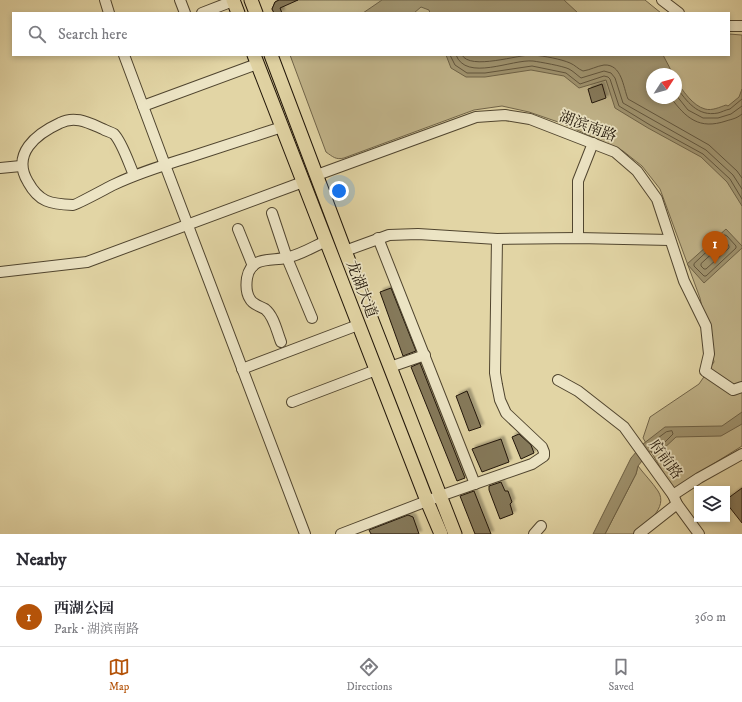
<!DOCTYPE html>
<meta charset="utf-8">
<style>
:root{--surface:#fff;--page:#f7f7f7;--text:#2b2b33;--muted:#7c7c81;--line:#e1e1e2;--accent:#b45309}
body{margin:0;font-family:"IM FELL DW Pica","Noto Serif SC",serif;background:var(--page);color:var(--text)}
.controls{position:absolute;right:12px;bottom:12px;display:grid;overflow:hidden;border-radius:0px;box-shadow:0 2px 6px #0003}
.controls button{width:36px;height:36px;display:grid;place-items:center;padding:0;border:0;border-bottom:1px solid var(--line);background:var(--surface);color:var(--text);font:20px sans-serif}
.compass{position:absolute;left:646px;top:68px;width:36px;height:36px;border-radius:50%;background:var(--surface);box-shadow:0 2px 6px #0003;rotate:54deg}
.you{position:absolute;left:339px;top:191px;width:14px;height:14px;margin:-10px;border:3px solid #fff;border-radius:50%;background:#1a73e8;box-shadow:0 0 0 6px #1a73e833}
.badge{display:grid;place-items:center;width:26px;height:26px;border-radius:50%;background:var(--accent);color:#fff;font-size:13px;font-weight:700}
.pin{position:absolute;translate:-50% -33px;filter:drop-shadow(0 1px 2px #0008)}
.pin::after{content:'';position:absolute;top:21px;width:14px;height:12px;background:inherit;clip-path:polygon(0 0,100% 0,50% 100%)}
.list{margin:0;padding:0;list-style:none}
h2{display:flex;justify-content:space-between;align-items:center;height:52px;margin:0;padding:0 16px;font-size:17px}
h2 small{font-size:13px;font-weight:400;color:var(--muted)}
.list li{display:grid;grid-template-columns:26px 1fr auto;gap:12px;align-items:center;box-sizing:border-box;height:60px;padding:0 16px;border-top:1px solid var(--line)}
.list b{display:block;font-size:15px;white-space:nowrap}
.list p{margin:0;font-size:13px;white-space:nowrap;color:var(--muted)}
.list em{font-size:13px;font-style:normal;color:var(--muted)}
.icon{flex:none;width:22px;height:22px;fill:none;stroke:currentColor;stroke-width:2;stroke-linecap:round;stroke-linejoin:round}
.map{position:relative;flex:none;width:742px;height:534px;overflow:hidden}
.search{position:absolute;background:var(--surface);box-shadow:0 2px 6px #0003;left:12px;right:12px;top:12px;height:44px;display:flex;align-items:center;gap:10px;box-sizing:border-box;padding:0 14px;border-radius:0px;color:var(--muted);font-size:15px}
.sheet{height:112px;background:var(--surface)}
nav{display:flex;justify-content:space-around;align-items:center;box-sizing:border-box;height:56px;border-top:1px solid var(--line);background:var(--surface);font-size:11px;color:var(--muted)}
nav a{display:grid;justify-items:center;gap:2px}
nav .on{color:var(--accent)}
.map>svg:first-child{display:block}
.green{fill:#c1b48a;stroke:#706449;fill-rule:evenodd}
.water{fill:#a09470;stroke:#6d6146}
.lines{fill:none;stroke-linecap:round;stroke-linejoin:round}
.shore{stroke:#60543c;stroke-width:1}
.building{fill:#85795a;stroke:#201508;filter:url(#shadow)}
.minor-casing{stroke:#50452f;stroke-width:12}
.major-casing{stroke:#201508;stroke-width:15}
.minor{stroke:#ece4c4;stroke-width:10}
.major{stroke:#e2d5a5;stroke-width:13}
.labels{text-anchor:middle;stroke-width:3.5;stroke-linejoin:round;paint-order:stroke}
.street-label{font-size:15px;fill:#201508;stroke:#ece4c4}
</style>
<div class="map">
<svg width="742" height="534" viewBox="0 0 742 534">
<defs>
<filter id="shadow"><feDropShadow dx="3" dy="-3" stdDeviation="1" flood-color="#0004"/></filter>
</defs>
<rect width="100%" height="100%" fill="#e2d5a5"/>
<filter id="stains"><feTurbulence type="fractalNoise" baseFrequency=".005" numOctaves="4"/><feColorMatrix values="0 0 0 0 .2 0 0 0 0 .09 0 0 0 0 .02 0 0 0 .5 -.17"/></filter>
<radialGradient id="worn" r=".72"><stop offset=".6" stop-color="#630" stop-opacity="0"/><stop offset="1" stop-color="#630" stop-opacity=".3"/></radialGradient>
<g class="green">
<polygon points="279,0 645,0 661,13 274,13 272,9 275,2"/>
<path d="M729 34 742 35V446L673 489 643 438 650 417 699 384 714 362 700 298 660 189 642 166 623 151 564 124 529 112 502 106 474 110 344 158C336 160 333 157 326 152L290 55H729ZM652 74H676V98H652Z"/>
<path d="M638 466C644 474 652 482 658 491 669 508 645 524 635 534H605L636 474Z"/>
</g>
<g class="water">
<polygon points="382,0 564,0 578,13 430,13 429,10 421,7 414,13 363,13"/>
<path d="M446 55H663L673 74H652V98H676V80C682 90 693 106 705 109 712 111 720 107 726 105L728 106 739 97 742 89V206L727 182 701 157 648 128 615 108 606 80 579 88 564 76 531 70 485 77H466L451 68Z"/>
<polygon points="726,229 742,246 742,248 704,283 687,264"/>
<polygon points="742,412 742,424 721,436 676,437 661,451 649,452 638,466 636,474 605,534 593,534 631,458 643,444 665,427 722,426"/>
</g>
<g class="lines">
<g class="shore">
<polyline points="450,55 455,65 467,73 485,73 532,66 566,73 580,84 604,76 608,77 610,79 619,106 650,125 703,154 730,179 742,199"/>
<path d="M456 55C466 82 512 59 533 61 540 62 563 66 569 69 573 71 577 75 581 78L604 71 611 73 615 78 623 103 653 120 706 150 733 175 742 189"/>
<path d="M462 55C470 71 519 54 533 55 544 56 561 59 570 63 575 65 578 69 583 71 590 70 597 66 604 65 622 64 623 87 628 99L709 145 737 171 742 178"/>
<path d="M676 87C687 101 697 117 718 113 722 112 725 110 730 109L742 99"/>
<polyline points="676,95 688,110 703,118 718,118 731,114 742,106"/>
<path d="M671 98C686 118 699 130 726 121 732 119 736 119 742 114"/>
<polygon points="725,235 727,236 736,246 736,248 706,276 704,276 694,266 694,264"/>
<polygon points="724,243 727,243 729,246 729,248 706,269 704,269 701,266 701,264"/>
<polygon points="672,431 673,434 660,447 650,447 650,444 666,432"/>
</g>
</g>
<g class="building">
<polygon points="279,0 298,0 280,8 282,13 274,13 272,9 275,2"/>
<polygon points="602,84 606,98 592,103 588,89"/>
<polygon points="391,288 416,351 403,356 380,292"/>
<polygon points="420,363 465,478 457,481 411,367"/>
<polygon points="467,391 481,427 469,431 456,396"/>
<polygon points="519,434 531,445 534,453 521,459 512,437"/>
<polygon points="501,439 509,462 482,472 472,449"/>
<polygon points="501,482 505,491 508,491 512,502 510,504 513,514 500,519 489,490 489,486"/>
<polygon points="742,488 742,523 727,504 727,499"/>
<polygon points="474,491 491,534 475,534 460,496"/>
<polygon points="408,515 413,517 419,534 371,534 369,530"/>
</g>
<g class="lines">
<g class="minor-casing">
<g id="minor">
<polyline points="105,0 109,13"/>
<polyline points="180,0 185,13"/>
<polyline points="662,0 679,13"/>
<polyline points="202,13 233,1"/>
<polyline points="729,26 742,26"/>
<polyline points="124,55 165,165 305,534"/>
<polyline points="143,106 257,64"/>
<polyline points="0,168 21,166"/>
<path d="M134 175C129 164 122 142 114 134 111 132 106 131 103 129 89 123 75 115 60 123 36 134 11 154 28 182 39 202 50 204 73 205 76 205 107 188 113 185 138 173 164 165 190 157 220 147 251 137 282 127"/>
<polyline points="317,175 476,117 505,115 530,119 615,152 637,171 657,199 684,281 706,326 709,354 705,371 733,390 742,387"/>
<polyline points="272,213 287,258 312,318"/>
<polyline points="238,229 253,266"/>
<polyline points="378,238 475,484"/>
<polyline points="578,238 578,181 593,143"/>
<polyline points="345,251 389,235 418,234 497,239 578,238 670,240"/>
<polyline points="0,272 87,262 303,182"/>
<path d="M281 342C277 332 274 316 265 309 260 306 253 305 250 299 246 293 246 285 247 278 251 256 270 261 286 258 300 255 313 247 326 241"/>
<polyline points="390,367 425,355"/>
<polyline points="242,369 358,325"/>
<polyline points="558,380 578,391 624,427 673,495 677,504 699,534"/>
<polyline points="292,402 376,370"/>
<polyline points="673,495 699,478 742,454"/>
<polyline points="341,534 440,496 532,464 544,456 544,452 542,447 506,413 500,400 497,385 495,373 497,239"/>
<polyline points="534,534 541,526"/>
<polyline points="639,534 677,504"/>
</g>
</g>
<g class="major-casing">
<g id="major">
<polyline points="233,0 238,13"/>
<polyline points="251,0 256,13"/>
<polyline points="254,55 427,501 441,534"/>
<polyline points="271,55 345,251 455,534"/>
</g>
</g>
<use href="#minor" class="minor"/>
<use href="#major" class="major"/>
</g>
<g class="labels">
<g class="street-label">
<text transform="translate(588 126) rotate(21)" y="5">湖滨南路</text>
<text transform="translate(362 289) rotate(69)" y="5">龙湖大道</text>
<text transform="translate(666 459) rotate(54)" y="5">府前路</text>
</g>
</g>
<rect width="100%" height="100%" filter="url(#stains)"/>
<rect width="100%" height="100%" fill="url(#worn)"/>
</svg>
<div class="controls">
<button><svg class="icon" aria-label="layers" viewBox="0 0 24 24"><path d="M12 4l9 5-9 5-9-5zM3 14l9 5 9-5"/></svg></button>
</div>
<svg class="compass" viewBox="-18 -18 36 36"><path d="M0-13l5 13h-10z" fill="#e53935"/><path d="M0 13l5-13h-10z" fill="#7c7c81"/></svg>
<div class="you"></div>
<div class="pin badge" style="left:715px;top:264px">1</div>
<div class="search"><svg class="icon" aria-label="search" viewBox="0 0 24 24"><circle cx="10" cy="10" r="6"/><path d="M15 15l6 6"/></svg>Search here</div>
</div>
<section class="sheet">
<h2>Nearby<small></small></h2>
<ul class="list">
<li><span class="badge">1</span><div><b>西湖公园</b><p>Park · 湖滨南路</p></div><em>360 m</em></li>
</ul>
</section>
<nav>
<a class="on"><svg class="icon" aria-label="map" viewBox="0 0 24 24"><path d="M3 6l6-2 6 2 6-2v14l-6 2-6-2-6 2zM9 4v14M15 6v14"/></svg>Map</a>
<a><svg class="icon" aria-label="directions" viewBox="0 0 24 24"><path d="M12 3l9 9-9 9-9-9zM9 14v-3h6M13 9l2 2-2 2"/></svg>Directions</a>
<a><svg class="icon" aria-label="saved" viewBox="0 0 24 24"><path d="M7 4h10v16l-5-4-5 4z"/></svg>Saved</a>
</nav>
